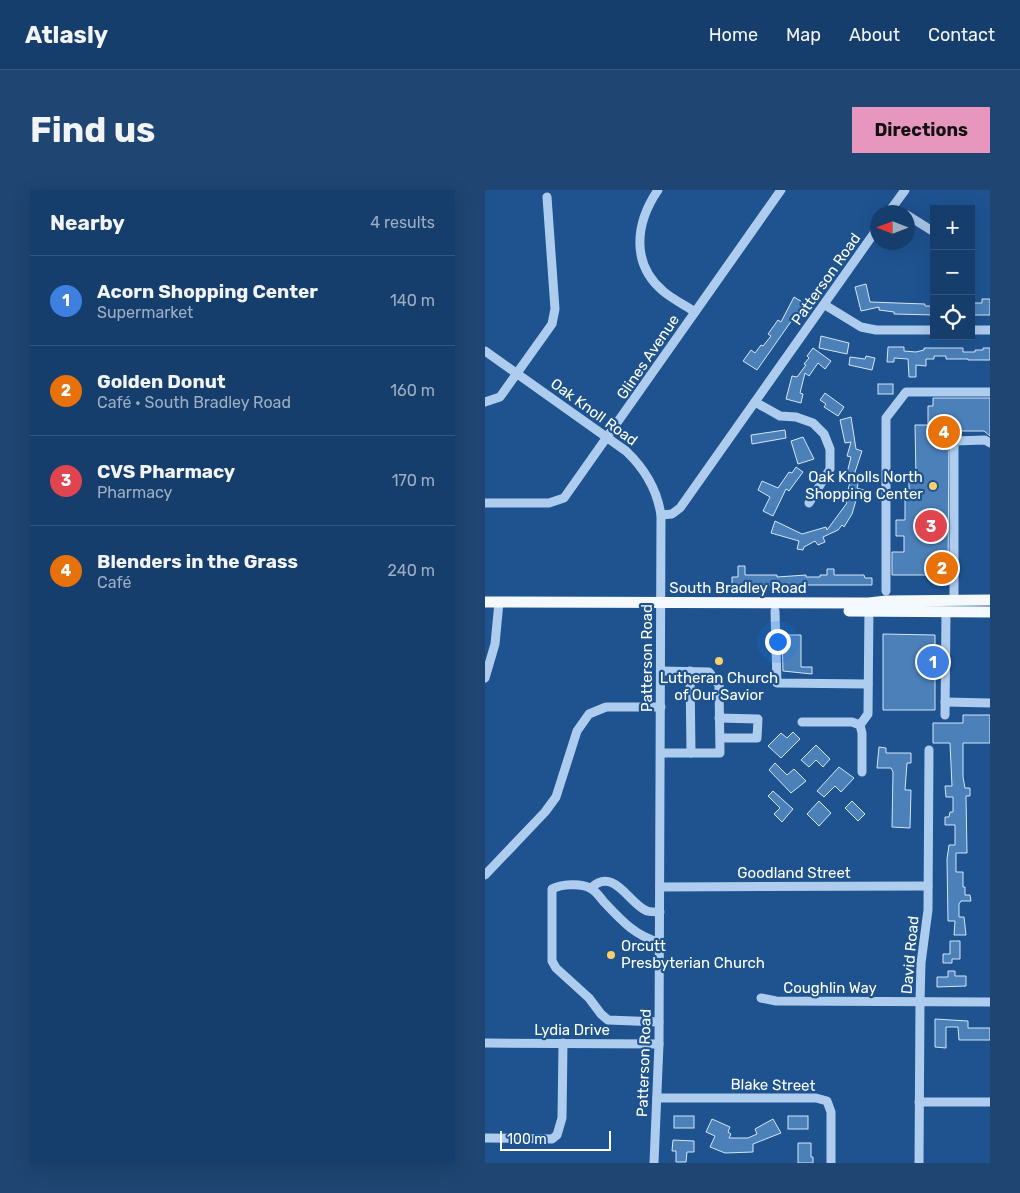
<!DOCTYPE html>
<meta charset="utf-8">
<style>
:root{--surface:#163e6c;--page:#1f4572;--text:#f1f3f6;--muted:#9eaec2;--line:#35577f;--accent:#e797bd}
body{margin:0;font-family:Rubik,sans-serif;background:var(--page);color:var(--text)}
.controls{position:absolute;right:15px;top:15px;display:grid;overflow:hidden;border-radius:0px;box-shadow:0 5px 20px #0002}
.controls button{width:45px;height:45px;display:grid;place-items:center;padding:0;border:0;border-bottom:1px solid var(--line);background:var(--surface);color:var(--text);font:25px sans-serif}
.compass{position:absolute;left:385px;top:15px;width:45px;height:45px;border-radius:50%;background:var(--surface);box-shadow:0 5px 20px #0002;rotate:270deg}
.scale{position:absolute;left:15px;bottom:12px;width:111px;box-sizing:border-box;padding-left:5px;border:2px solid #fff;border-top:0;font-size:14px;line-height:18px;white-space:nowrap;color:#fff;-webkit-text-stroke:4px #1e5390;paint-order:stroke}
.you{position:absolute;left:292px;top:451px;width:18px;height:18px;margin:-12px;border:4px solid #fff;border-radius:50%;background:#1a73e8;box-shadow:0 0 0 8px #1a73e833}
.badge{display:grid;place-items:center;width:32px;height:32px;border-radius:50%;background:var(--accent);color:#fff;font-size:16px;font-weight:700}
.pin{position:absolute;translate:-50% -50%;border:2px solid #fff;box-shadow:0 1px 5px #0006}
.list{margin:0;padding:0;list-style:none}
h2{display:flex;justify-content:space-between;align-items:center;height:65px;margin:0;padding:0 20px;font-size:21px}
h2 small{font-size:16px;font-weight:400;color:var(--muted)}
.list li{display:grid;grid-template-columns:32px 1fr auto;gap:15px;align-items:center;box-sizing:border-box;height:90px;padding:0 20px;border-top:1px solid var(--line)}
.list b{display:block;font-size:19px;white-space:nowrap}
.list p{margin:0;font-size:16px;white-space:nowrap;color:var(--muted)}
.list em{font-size:16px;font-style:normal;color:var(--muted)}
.icon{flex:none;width:28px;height:28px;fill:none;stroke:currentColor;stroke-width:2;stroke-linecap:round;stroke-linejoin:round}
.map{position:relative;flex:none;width:505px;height:973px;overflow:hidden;border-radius:0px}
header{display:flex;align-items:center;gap:30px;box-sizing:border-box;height:70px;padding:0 25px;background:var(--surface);border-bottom:1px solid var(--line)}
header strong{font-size:24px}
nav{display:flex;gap:28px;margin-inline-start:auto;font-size:18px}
.intro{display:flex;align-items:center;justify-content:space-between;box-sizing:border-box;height:120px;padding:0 30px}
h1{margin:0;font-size:35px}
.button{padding:12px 22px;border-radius:0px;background:var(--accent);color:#111;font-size:18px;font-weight:700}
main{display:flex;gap:30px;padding:0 30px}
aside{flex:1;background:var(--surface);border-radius:0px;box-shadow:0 5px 20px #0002}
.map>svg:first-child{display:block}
.building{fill:#4b80b8;stroke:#d3e6f9}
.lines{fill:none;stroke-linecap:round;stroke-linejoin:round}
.minor{stroke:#aecced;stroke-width:9}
.major{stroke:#f4f9ff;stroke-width:11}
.poi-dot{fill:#fcce6d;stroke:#1e5390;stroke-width:2}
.labels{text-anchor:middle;stroke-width:4.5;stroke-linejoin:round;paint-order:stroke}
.street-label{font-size:15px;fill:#fff;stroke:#1e5390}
.poi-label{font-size:15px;fill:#fff;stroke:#1e5390;text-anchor:end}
</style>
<header>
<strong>Atlasly</strong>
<nav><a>Home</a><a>Map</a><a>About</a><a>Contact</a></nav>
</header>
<div class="intro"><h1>Find us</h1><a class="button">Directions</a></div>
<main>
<aside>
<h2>Nearby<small>4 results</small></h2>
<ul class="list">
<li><span class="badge" style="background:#3f7fe0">1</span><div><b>Acorn Shopping Center</b><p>Supermarket</p></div><em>140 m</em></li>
<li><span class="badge" style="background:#e8710a">2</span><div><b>Golden Donut</b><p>Café · South Bradley Road</p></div><em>160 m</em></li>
<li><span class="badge" style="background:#e0444e">3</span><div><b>CVS Pharmacy</b><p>Pharmacy</p></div><em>170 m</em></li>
<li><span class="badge" style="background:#e8710a">4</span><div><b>Blenders in the Grass</b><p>Café</p></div><em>240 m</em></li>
</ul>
</aside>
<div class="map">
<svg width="505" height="973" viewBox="0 0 505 973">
<rect width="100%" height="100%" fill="#1e5390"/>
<g class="building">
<polygon points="381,94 385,112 440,114 440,116 448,116 448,125 409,124 409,122 394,120 394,117 376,121 370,97"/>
<polygon points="309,107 319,113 272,180 258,171 266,160 270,163 276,155 278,156 286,146 283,144 293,130 296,132"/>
<polygon points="497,109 505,109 505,125 486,125 486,113 497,113"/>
<polygon points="336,146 364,153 362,164 334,158"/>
<polygon points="403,157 419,157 419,161 431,162 439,160 439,158 478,158 478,162 490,162 490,160 498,160 498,158 505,158 505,170 483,170 483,169 461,169 461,166 449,166 449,169 441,169 441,176 431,175 431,187 424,187 423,169 409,168 409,172 402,172"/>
<polygon points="328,158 346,171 340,179 333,173 324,186 320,183 315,203 318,204 316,213 301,209 307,186 312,187 321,175 319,174 324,168 322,166"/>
<polygon points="381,166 390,168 387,180 364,175 365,167 380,169"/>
<rect x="393" y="194" width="15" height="10"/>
<polygon points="340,203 359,217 353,226 339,217 341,214 335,210"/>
<polygon points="448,208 505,208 505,246 499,241 464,241 463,385 407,385 407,362 419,362 419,346 411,346 411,330 420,330 420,309 424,309 424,287 431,287 430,235 443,235 443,216 448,216"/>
<polygon points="366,227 371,259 377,261 369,285 362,283 366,267 362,266 366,252 360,253 355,230"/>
<polygon points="300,240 301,248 267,254 266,245"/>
<polygon points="318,247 329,269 313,274 306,251"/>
<polygon points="311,277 318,282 304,301 301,299 288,326 278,321 285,307 273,300 277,291 293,298 304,282 307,283"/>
<polygon points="366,288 374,290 372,298 382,301 380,309 372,307 367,324 359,337 357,335 353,340 338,347 340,352 333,355 330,351 319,357 318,360 312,359 314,351 286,343 290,331 317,344 341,337 342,340 362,313 360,312"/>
<polygon points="253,376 260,376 260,385 292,385 292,387 321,385 321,387 335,387 335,385 342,385 342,379 349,379 349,385 379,385 380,388 387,388 387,395 247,395 247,387 253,387"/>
<polygon points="398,444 450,445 450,520 398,520"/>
<polygon points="297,445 316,445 316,477 327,477 327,484 298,481"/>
<polygon points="478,525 505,525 505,553 478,553 478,587 480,598 485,598 485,606 481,606 482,663 471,663 471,682 478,682 478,697 480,697 480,705 485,705 486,711 476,711 474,714 474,727 479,727 481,745 469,745 470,731 463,731 462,669 464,655 470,655 470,635 460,635 460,627 464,627 465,622 468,622 468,607 461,607 460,596 467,596 465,553 448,553 448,533 478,533"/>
<polygon points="308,542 315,549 296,568 283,556 296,543 302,548"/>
<polygon points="331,555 345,569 338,577 331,570 324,577 316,570"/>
<polygon points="394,557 401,558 401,563 426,563 426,573 422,573 420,600 426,600 425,638 407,637 408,582 406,578 392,578"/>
<polygon points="290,573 302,585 309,579 321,591 306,603 284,580"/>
<polygon points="354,577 369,588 356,602 350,596 339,607 332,601"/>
<polygon points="288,601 308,619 297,632 289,624 295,618 283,606"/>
<polygon points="334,611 346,623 334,636 322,624"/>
<polygon points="367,611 380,624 373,631 360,618"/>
<polygon points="465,751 475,751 475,769 467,769 467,773 458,773 458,764 465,764"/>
<polygon points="463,781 470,781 470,786 481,786 481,796 452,797 452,787 463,787"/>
<polygon points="450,829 483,831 483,838 505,838 505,850 474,850 473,837 461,837 461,858 450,857"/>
<rect x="189" y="926" width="20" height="12"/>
<rect x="303" y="926" width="20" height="13"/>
<polygon points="227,929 245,937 243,942 246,944 244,948 263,948 272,944 270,939 288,929 296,943 268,954 268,962 240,963 225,957 230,946 221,942"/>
<polygon points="188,950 209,951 209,962 202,962 201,972 191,972 191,961 187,961"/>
<polygon points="313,953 326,953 326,967 328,967 328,973 313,973"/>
</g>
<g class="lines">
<g class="minor">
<path d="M173 0C151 32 145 73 178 101 187 109 200 115 210 122"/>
<polyline points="404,22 420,0"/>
<polyline points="422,25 449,42"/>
<polyline points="340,115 376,137 391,140 449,140"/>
<polyline points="486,140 505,140"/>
<path d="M0 161 141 261C160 279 172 299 176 325"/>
<polyline points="0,212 15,207 67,134 70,119 62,7"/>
<polyline points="270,212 295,226 311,227 328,233 339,244 345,259 345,279 324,313"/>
<polyline points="0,313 64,313 79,308 296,0"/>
<polyline points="401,401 401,228 421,202 505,202"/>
<polyline points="469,410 469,251 500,250 505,253"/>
<polyline points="290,421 292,493 383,494"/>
<polyline points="205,481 206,563"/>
<polyline points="0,488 10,454 14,412"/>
<polyline points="460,512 505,513"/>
<polyline points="460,525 461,422"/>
<polyline points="234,528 273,529 272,548 236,548"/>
<polyline points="317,532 367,532 375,535 377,543 377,582"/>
<polyline points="375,535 383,524 384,416"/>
<polyline points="176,563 235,563 234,495 224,482 176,481"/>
<polyline points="0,685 60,622 71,607 92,541 104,524 121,517 176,517"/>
<polyline points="175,697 443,696"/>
<path d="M106 698C129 676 144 714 162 721 166 722 171 722 175 722"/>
<polyline points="276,808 291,811 505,812"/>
<path d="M174 832 123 830 116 824 104 808 71 778 67 771V699C76 694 96 693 105 698 110 700 115 707 119 712 135 729 150 746 174 752"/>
<polyline points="0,853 174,854"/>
<polyline points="172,908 331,908 342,911 346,922 346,973"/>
<polyline points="434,912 505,912"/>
<polyline points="0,948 67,949 72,945 77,928 78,853"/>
<polyline points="169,973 174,854 176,325 187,324 195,318 392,39"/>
<polyline points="434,973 435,812 436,773 443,720 444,560"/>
</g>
<g class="major">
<polyline points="0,412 384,413 401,411 505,410"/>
<polyline points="364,421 505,422"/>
</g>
</g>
<g class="poi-dot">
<circle cx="448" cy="296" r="5"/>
<circle cx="234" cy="471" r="5"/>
<circle cx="126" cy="765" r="5"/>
</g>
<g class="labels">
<g class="street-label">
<text transform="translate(341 89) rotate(-55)" y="5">Patterson Road</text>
<text transform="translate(163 167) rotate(-56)" y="5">Glines Avenue</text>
<text transform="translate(109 222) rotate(36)" y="5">Oak Knoll Road</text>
<text x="253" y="403">South Bradley Road</text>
<text transform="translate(162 468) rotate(-90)" y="5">Patterson Road</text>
<text x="309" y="688">Goodland Street</text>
<text transform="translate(425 765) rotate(-85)" y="5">David Road</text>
<text x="345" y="803">Coughlin Way</text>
<text x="87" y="845">Lydia Drive</text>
<text transform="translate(159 873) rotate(-88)" y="5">Patterson Road</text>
<text transform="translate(288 895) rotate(1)" y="5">Blake Street</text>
</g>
<g class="poi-label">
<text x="438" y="292">Oak Knolls North<tspan x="438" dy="17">Shopping Center</tspan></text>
<text x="234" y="493" text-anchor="middle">Lutheran Church<tspan x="234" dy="17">of Our Savior</tspan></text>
<text x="136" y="761" text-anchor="start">Orcutt<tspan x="136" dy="17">Presbyterian Church</tspan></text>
</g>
</g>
</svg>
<div class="controls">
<button>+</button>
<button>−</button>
<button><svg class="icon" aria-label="locate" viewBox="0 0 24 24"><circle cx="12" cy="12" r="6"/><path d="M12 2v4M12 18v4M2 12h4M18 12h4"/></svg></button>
</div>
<svg class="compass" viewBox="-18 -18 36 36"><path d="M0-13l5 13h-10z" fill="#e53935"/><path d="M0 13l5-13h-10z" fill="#9eaec2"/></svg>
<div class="scale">100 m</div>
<div class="you"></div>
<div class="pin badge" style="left:448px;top:472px;background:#3f7fe0">1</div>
<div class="pin badge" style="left:457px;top:378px;background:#e8710a">2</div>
<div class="pin badge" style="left:446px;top:336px;background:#e0444e">3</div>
<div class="pin badge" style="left:459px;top:242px;background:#e8710a">4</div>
</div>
</main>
